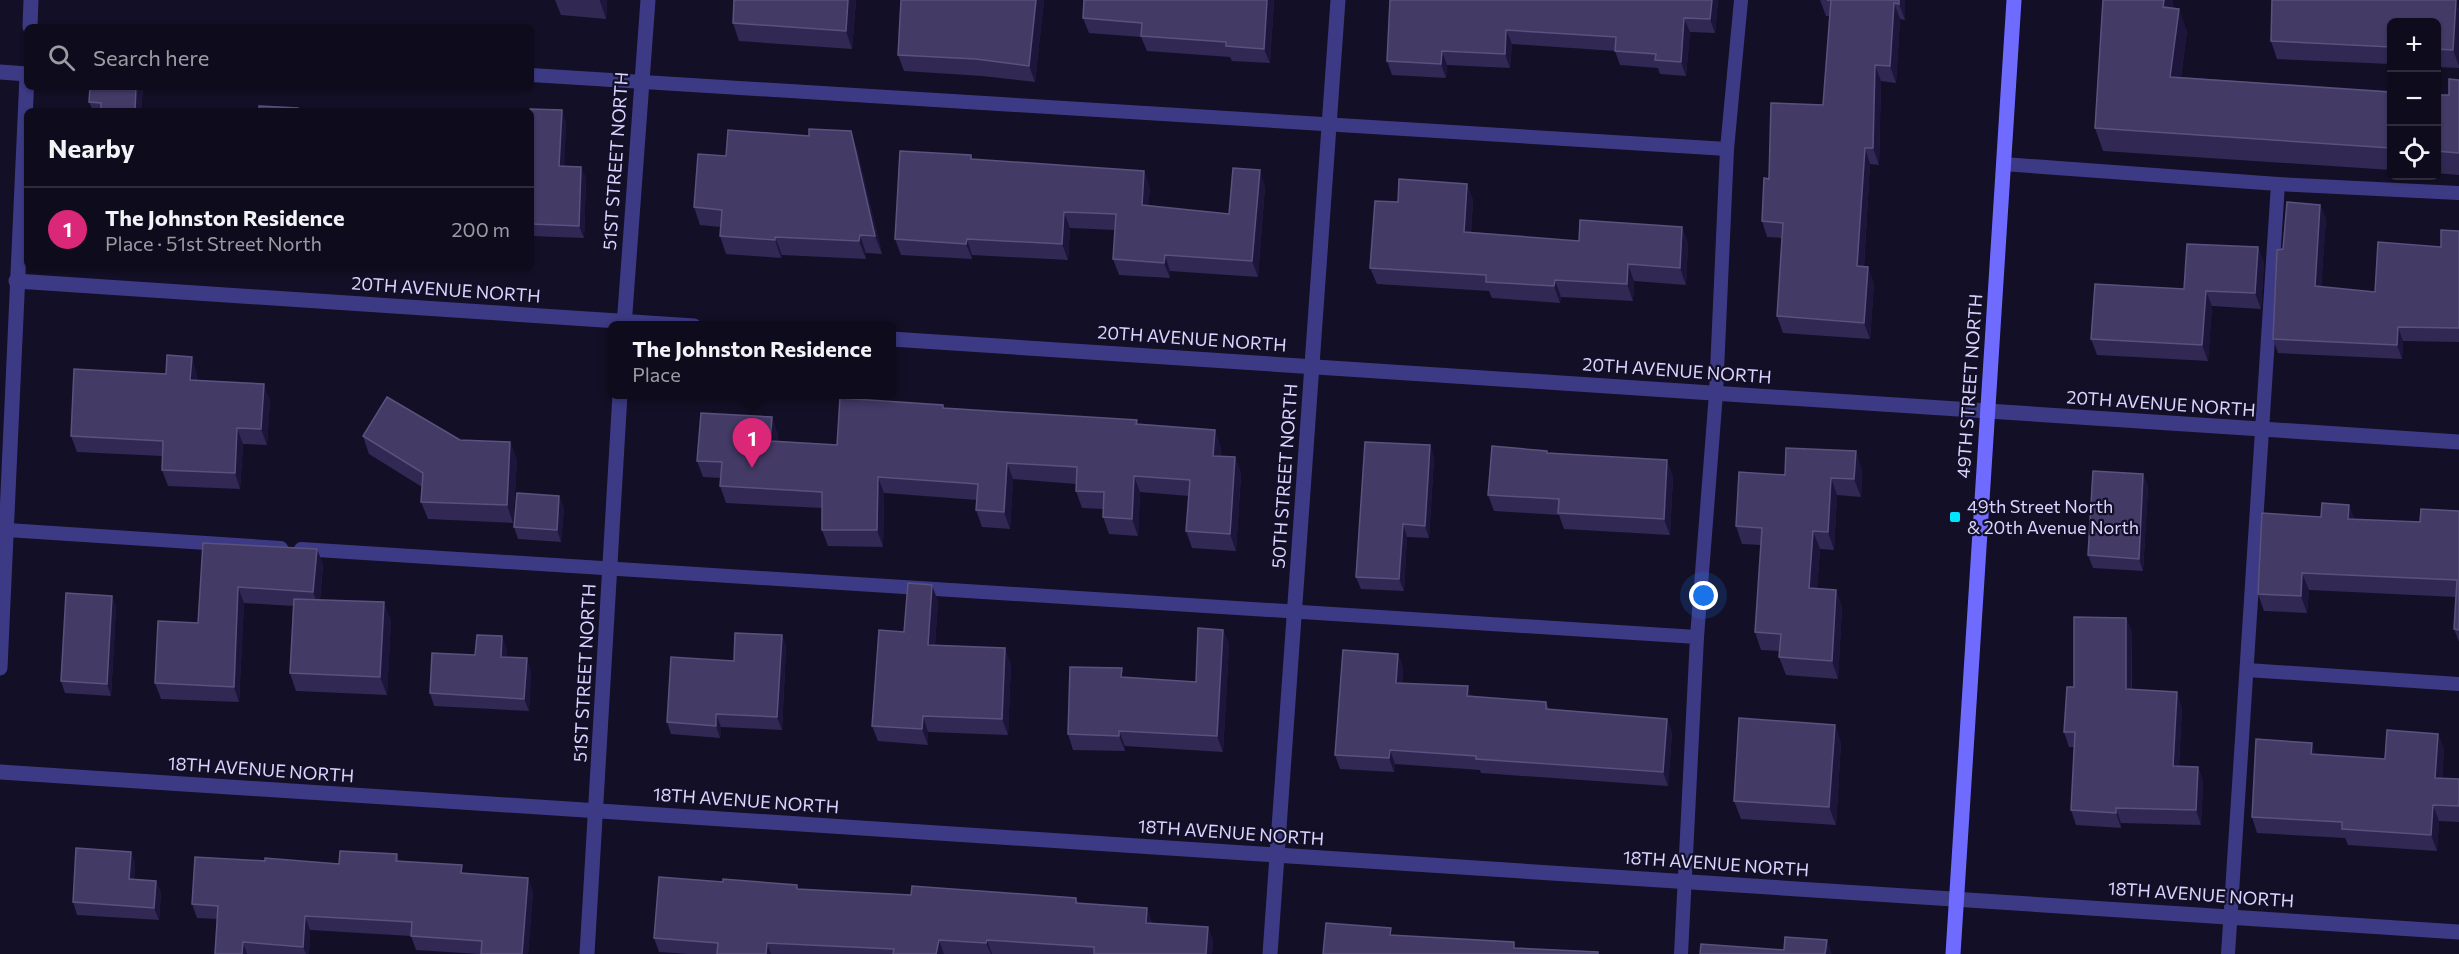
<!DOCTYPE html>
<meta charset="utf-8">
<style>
:root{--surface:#0e0b1c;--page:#1c1929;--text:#f1f3f6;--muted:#9b9ba3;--line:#2e2b3b;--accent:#db2777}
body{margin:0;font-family:Commissioner,sans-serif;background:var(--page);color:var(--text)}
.controls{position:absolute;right:18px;top:18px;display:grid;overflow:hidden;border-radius:9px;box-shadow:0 2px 4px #0004}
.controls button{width:54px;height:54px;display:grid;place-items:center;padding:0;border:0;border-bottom:2px solid var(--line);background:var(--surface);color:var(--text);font:30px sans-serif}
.you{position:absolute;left:1704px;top:596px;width:21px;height:21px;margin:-15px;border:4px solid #fff;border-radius:50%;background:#1a73e8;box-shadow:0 0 0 9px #1a73e833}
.badge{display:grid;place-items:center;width:39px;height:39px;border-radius:50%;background:var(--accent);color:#fff;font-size:20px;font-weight:700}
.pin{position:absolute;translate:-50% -50px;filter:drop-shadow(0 2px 3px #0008)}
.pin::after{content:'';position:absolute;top:32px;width:21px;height:18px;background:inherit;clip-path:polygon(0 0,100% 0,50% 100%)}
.popup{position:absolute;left:608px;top:321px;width:288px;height:78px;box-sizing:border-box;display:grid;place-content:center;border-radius:9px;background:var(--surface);filter:drop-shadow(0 2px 4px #0005);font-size:20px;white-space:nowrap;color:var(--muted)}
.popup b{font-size:22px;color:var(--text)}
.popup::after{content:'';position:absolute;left:50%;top:100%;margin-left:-12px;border:12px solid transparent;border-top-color:var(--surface)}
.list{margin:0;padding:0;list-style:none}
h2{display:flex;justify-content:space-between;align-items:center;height:78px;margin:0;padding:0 24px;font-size:26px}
h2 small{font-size:20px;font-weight:400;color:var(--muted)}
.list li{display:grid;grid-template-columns:39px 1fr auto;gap:18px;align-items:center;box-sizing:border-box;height:84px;padding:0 24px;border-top:2px solid var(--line)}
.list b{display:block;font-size:22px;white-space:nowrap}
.list p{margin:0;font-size:20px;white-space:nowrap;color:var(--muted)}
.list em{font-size:20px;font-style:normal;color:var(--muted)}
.icon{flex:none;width:33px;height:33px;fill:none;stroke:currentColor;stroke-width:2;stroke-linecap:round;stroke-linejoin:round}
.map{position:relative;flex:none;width:2459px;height:954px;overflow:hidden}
.search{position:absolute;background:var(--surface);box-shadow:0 2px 4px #0004;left:24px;top:24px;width:510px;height:66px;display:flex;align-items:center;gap:15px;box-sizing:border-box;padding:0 21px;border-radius:9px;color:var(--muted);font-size:22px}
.panel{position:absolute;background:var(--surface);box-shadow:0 2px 4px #0004;left:24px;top:108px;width:510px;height:162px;border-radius:9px}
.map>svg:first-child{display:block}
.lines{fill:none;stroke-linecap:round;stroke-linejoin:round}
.service{stroke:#3d3a85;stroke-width:14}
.minor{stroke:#3d3a85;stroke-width:15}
.secondary{stroke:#6f6bff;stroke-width:15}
.wall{fill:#312854}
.shaded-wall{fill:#1d163a}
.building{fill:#433a66;stroke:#5a527e;stroke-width:1.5}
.poi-dot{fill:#00e5ff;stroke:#130f26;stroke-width:2}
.labels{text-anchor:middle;stroke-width:4.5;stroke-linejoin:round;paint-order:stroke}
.street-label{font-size:18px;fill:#d9d4ff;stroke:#130f26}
.poi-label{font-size:18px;fill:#d9d4ff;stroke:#130f26;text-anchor:start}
</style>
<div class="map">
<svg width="2459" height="954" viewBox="0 0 2459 954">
<rect width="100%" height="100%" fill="#130f26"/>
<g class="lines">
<g class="service">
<polyline points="531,75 1727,149"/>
<polyline points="2003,164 2278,184 2459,193"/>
<polyline points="7,530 281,548"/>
<polyline points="301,549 1697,637 1681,954"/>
<polyline points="1697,637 1716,393 1727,149 1741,0"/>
<polyline points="2247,670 2459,684"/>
<polyline points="2228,954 2278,184"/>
</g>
<g class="minor">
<polyline points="30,27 31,0"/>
<polyline points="0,72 27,74"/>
<polyline points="16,281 694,326"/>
<polyline points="624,326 648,0"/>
<polyline points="891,339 2459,442"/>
<polyline points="0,668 27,76"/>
<polyline points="0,772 2459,932"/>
<polyline points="587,954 620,394"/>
<polyline points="1270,954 1338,0"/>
</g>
<polyline class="secondary" points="1953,954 2014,0"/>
</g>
<g class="wall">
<polygon points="555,0 607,0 606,19 561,15"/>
<polygon points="856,0 852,49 739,41 733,23"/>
<polygon points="1044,0 1035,82 982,76 904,71 898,55"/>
<polygon points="1084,0 1274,0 1270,63 1232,61 1230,57 1147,51 1141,37 1089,33 1083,18"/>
<polygon points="1390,0 1718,0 1715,33 1690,32 1686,76 1660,74 1658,68 1620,65 1615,51 1512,44 1510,68 1447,65 1446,78 1392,75 1387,61"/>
<polygon points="1820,0 1905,0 1905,20 1900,19 1896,83 1881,81 1879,165 1870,164 1864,267 1874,283 1870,339 1783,333 1777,316 1782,238 1767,237 1762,221 1769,179 1823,105 1830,16 1826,16"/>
<polygon points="2173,1 2173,8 2187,31 2181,77 2391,92 2391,170 2103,151 2095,128"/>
<polygon points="2459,9 2459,68 2436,67 2436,22 2391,22 2391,64 2277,59 2271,41"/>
<polygon points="2459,80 2459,175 2436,173 2436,95 2449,95"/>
<polygon points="90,87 143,87 141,111 93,111 89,102"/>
<polygon points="531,111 566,122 564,166 581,167 586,179 584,238 531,236"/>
<polygon points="857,149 882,254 866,253 866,259 782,255 781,258 726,254 720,236 720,227 700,225 694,207 726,156"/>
<polygon points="971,155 973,160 1150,187 1148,206 1229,214 1265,186 1258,277 1170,271 1170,278 1119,275 1113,259 1115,230 1070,228 1068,260 972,255 972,259 901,255 895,239"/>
<polygon points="1467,184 1473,201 1471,233 1579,241 1682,227 1688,244 1686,285 1634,281 1633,301 1561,297 1560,303 1492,298 1489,291 1377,284 1370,268 1398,202"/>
<polygon points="2320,205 2326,219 2321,287 2375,292 2441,247 2459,231 2459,342 2403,341 2402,359 2278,353 2273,339 2283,249"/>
<polygon points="2258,247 2264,263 2261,309 2212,306 2208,361 2097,355 2091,339 2184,289"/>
<polygon points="197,373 197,380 270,400 267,445 243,444 240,489 168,486 162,470 162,456 77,452 71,436 166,374"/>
<polygon points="944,408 1137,420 1138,424 1221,447 1221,456 1235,457 1241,474 1236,551 1192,548 1186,531 1189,496 1140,492 1138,536 1109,534 1103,517 1103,509 1082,508 1076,491 1076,484 1013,479 1010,529 982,527 976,510 977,500 884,493 883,547 828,546 822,530 822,508 726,503 720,486 721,478 703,477 697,461 778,434 777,441 837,445"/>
<polygon points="363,436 510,442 517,460 513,523 428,519 421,502 422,487 369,454"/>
<polygon points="1430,445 1434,458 1429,538 1407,537 1404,591 1361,589 1356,577"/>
<polygon points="1548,453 1673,476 1670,535 1564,529 1559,515 1494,511 1488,495"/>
<polygon points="1862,469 1861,497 1837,495 1834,550 1820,549 1817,588 1836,590 1842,608 1838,679 1786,675 1779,657 1780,651 1761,650 1755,632 1761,545 1742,544 1736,526 1785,475"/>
<polygon points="2143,474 2148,487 2143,571 2093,568 2088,555"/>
<polygon points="559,496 564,509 561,542 518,539 514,527"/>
<polygon points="2349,505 2354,519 2420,522 2459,511 2459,642 2454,629 2456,597 2309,590 2307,613 2264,611 2258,594 2321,517"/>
<polygon points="203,543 317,549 323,565 320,600 391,620 387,695 296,691 290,673 293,606 244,603 239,702 161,699 155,683 198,623"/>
<polygon points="112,596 116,608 111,696 65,693 61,681"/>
<polygon points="938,601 935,645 1011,664 1008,735 928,732 928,745 878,741 872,726 904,632"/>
<polygon points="2126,618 2132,633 2132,690 2182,707 2179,766 2198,767 2203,782 2201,825 2121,823 2121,828 2076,825 2071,810 2074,747 2069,747 2064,732"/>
<polygon points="1223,630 1229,645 1223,752 1125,746 1125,751 1073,750 1068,734 1125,677 1196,682"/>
<polygon points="782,635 786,647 782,730 721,727 720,738 671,734 667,722 734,661"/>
<polygon points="507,649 506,657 531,671 529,711 434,706 430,693 475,655"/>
<polygon points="1398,654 1403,668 1402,683 1471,696 1546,702 1549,709 1667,719 1672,733 1668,786 1481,773 1480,770 1395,764 1394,772 1340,769 1335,755"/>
<polygon points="2438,734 2444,750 2442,778 2459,779 2459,822 2439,821 2437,851 2348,845 2345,838 2257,833 2252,817 2316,754 2385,759"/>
<polygon points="1841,742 1836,825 1741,819 1734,801"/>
<polygon points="131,852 135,864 134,879 156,881 161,893 159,920 77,915 73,902"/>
<polygon points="397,854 399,861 465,873 533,891 528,954 478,954 416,950 411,936 310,930 309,954 215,954 217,919 197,918 192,904 265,861 339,864"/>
<polygon points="799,889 911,895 1076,898 1078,903 1147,908 1152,923 1208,927 1213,941 1212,954 688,954 659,952 654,938"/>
</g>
<g class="shaded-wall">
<polygon points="600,0 607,0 606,19 600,1"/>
<polygon points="848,0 856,0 852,49 846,31"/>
<polygon points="1036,0 1044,0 1035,82 1029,66"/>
<polygon points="1267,0 1274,0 1270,63 1264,49"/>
<polygon points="1712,0 1718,0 1715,33 1710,19"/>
<polygon points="1899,0 1905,0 1905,20 1899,4"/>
<polygon points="2164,0 2173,0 2173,1 2172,30 2163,7"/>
<polygon points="2456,0 2459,9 2459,66 2453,50"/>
<polygon points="1894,3 1900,19 1896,83 1890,66"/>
<polygon points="2179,9 2187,31 2178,99 2170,77"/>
<polygon points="1684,18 1690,32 1686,76 1681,62"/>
<polygon points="1506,30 1512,44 1510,68 1505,54"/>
<polygon points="1442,51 1447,65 1446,78 1441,64"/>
<polygon points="1875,65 1881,81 1879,165 1873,148"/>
<polygon points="136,87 143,87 141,111 135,111"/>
<polygon points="562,110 566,122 564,178 559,166"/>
<polygon points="851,131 857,149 882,254 875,236"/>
<polygon points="1865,148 1870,164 1863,282 1857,266"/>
<polygon points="581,167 586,179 584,238 579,226"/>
<polygon points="1260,170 1265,186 1258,277 1252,261"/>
<polygon points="1144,171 1150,187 1147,221 1142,205"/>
<polygon points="1467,184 1473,201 1470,249 1464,232"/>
<polygon points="2320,205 2326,219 2320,301 2315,286"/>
<polygon points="1064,212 1070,228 1068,260 1062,244"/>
<polygon points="1682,227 1688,244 1686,285 1680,268"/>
<polygon points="860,235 866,253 866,259 859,241"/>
<polygon points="775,237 782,255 781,258 775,240"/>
<polygon points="967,239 972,255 972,259 966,244"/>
<polygon points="2258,247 2264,263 2261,309 2255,293"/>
<polygon points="1165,255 1170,271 1170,278 1164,263"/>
<polygon points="1628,264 1634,281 1633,301 1627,284"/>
<polygon points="1868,267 1874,283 1870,339 1864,323"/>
<polygon points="1555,280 1561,297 1560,303 1554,286"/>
<polygon points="2206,291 2212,306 2208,361 2202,345"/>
<polygon points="2398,327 2403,341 2402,359 2397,345"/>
<polygon points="192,357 197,373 196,396 190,380"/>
<polygon points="264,384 270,400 267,445 261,429"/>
<polygon points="772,417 778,434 777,457 770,441"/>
<polygon points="237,428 243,444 240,489 235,473"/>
<polygon points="1215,430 1221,447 1220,472 1213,456"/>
<polygon points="510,442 517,460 513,523 507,505"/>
<polygon points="1430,445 1434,458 1429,538 1425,526"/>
<polygon points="1856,451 1862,469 1861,497 1854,479"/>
<polygon points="1235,457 1241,474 1236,551 1230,534"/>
<polygon points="1667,460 1673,476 1670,535 1664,519"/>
<polygon points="1007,463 1013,479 1010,529 1004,512"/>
<polygon points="2143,474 2148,487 2143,571 2139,559"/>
<polygon points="1134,476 1140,492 1138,536 1132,519"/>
<polygon points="878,477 884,493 883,547 877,530"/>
<polygon points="1831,478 1837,495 1834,550 1828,532"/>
<polygon points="559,496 564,509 561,542 557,530"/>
<polygon points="2349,505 2356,522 2348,519"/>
<polygon points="1403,524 1407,537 1404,591 1399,579"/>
<polygon points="1813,531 1820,549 1816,606 1809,588"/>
<polygon points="317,549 323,565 319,608 313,592"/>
<polygon points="2302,573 2309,590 2307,613 2301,596"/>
<polygon points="932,585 938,601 934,661 928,645"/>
<polygon points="238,587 244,603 239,702 234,687"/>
<polygon points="1836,590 1842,608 1838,679 1832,661"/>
<polygon points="112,596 116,608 111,696 107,684"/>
<polygon points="384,602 391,620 387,695 380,677"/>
<polygon points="2126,618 2132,633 2131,704 2126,689"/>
<polygon points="1223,630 1229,645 1223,752 1217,736"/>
<polygon points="782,635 786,647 782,730 777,717"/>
<polygon points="502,636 507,649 506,669 501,657"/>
<polygon points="1005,648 1011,664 1008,735 1002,719"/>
<polygon points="1398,654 1403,668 1401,697 1396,683"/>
<polygon points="527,658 531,671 529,711 524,699"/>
<polygon points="1468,686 1473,701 1467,696"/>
<polygon points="2177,692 2182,707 2178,781 2173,766"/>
<polygon points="716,714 721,727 720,738 716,726"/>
<polygon points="923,716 928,732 928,745 922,729"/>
<polygon points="1667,719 1672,733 1668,786 1663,772"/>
<polygon points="1835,725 1841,742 1836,825 1829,807"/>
<polygon points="1119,731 1125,746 1125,751 1119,736"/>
<polygon points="2438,734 2444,750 2441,794 2435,778"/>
<polygon points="2312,743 2317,759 2311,754"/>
<polygon points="1390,750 1395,764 1394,772 1389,758"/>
<polygon points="2198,767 2203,782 2201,825 2196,810"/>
<polygon points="2433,805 2439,821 2437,851 2431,835"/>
<polygon points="2116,808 2121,823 2121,828 2116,813"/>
<polygon points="131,852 135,864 133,891 129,879"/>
<polygon points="528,878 533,891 528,954 522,954"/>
<polygon points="156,881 161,893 159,920 154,908"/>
<polygon points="1147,908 1152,922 1151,937 1146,923"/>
<polygon points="305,916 310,930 309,954 306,954 303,947"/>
<polygon points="1208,927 1213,941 1212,954 1206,954"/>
<polygon points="939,940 944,954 936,954"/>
<polygon points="987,940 992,954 991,954 986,943"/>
<polygon points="1827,940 1832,954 1825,954"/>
<polygon points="243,942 247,954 242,954"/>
<polygon points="767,943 771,954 766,954"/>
</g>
<g class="building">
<polygon points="734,0 848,0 846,31 733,23"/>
<polygon points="901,0 1036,0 1029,66 976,59 898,55"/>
<polygon points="1084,0 1267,0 1264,49 1226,46 1226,42 1141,36 1142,23 1083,18"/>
<polygon points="1390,0 1712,0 1710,19 1684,18 1681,62 1655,60 1656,54 1615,51 1616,37 1506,30 1505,54 1442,51 1441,64 1387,61"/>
<polygon points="1827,0 1899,0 1899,4 1894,3 1890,66 1875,65 1873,148 1865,148 1857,266 1868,267 1864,323 1777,316 1783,223 1762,221 1764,178 1769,179 1771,103 1823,105 1831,0"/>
<polygon points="2103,0 2164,0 2163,7 2179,9 2170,77 2391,92 2391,148 2095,128"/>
<polygon points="2272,0 2456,0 2453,50 2436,49 2436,22 2391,22 2391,47 2271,41"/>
<polygon points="2449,79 2459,80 2459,153 2436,151 2436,95 2449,95"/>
<polygon points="90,87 136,87 135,111 101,111 101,103 89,102"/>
<polygon points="259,106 298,108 298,111 259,111"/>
<polygon points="530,109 562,110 559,166 581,167 579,226 531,224 531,111 530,111"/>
<polygon points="809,129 851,131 875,236 860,235 859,241 775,237 775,240 720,236 722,210 694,207 698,154 726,156 728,130 809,136"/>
<polygon points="900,151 971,155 971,159 1144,171 1142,205 1229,214 1233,168 1260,170 1252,261 1165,255 1164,263 1113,259 1116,214 1064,212 1062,244 967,239 966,244 895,239"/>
<polygon points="1399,179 1467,184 1464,232 1579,241 1580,220 1682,227 1680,268 1628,264 1627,284 1555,280 1554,286 1486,282 1486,275 1370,268 1375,201 1398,202"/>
<polygon points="2287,202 2320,205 2315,286 2375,292 2378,242 2441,247 2441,230 2459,231 2459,328 2398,327 2397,345 2273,339 2277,250 2283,249"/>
<polygon points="2187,244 2258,247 2255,293 2206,291 2202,345 2091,339 2095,284 2184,289"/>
<polygon points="167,355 192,357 190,380 264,384 261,429 237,428 235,473 162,470 163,441 71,436 74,369 166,374"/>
<polygon points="387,397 460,440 510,442 507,505 421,502 423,473 363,436"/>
<polygon points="840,398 943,405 943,408 1137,420 1136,424 1215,430 1213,456 1235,457 1230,534 1186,531 1190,480 1134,476 1132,519 1103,517 1104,492 1076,491 1077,467 1007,463 1004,512 976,510 978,484 878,477 877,530 822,530 822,492 720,486 722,462 697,461 701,413 772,417 770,441 837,445"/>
<polygon points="1365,442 1430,445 1425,526 1403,524 1399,579 1356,577"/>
<polygon points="1492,446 1547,451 1547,453 1667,460 1664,519 1558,513 1559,499 1488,495"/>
<polygon points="1786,448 1856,451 1854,479 1831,478 1828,532 1813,531 1809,588 1836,590 1832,661 1779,657 1781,634 1755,632 1762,528 1736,526 1739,472 1785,475"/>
<polygon points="2093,471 2143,474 2139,559 2088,555"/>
<polygon points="517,493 559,496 557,530 514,527"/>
<polygon points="2322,503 2349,505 2348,519 2420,522 2421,509 2459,511 2459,630 2454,629 2457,580 2302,573 2301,596 2258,594 2262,513 2321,517"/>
<polygon points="203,543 317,549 313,592 238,587 234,687 155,683 158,621 198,623"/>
<polygon points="908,583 932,585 928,645 1005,648 1002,719 923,716 922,729 872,726 879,630 904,632"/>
<polygon points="66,593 112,596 107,684 61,681"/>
<polygon points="294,599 384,602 380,677 290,673"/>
<polygon points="2074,617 2126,618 2126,689 2177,692 2173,766 2198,767 2196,810 2116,808 2116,813 2071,810 2075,732 2064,732 2067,687 2074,687"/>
<polygon points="1198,628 1223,630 1217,736 1119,731 1119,736 1068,734 1070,667 1122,668 1121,677 1196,682"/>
<polygon points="735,633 782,635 777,717 716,714 716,726 667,722 671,657 734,661"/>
<polygon points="477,635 502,636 501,657 527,658 524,699 430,693 432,653 475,655"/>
<polygon points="1343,650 1398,654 1396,683 1468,686 1467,696 1546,702 1546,709 1667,719 1663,772 1476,759 1476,756 1390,750 1389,758 1335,755"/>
<polygon points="1739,718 1835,725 1829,807 1734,801"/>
<polygon points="2387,730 2438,734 2435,778 2459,779 2459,806 2433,805 2431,835 2342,829 2342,822 2252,817 2256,739 2312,743 2311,754 2385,759"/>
<polygon points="76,848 131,852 129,879 156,881 154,908 73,902"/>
<polygon points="340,851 397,854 396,861 462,865 461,873 528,878 522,954 481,954 482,941 411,936 412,922 305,916 303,947 243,942 242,954 215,954 218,906 192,904 195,857 265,861 265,858 339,864"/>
<polygon points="659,877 723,882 723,879 797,885 797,889 911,895 912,886 1076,898 1076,903 1147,908 1146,923 1208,927 1206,954 1094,954 1094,947 987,940 986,943 939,940 936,954 893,954 894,949 767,943 766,954 717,954 718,943 654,938"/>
<polygon points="1326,923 1391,928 1390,935 1514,942 1514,948 1598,952 1598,954 1323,954"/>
<polygon points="1785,937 1827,940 1825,954 1700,954 1701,944 1784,950"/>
</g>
<rect class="poi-dot" x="1949" y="511" width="12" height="12" rx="3"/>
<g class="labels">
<g class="street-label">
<text transform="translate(616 161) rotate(-86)" y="6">51ST STREET NORTH</text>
<text transform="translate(446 290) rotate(4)" y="6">20TH AVENUE NORTH</text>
<text transform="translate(1192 339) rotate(4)" y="6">20TH AVENUE NORTH</text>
<text transform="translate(1677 371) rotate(4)" y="6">20TH AVENUE NORTH</text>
<text transform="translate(1970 386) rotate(-86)" y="6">49TH STREET NORTH</text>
<text transform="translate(2161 404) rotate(4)" y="6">20TH AVENUE NORTH</text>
<text transform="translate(1285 476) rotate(-86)" y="6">50TH STREET NORTH</text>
<text transform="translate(585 673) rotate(-87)" y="6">51ST STREET NORTH</text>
<text transform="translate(261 770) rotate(4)" y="6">18TH AVENUE NORTH</text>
<text transform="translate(746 801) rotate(4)" y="6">18TH AVENUE NORTH</text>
<text transform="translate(1231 833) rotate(4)" y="6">18TH AVENUE NORTH</text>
<text transform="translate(1716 864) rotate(4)" y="6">18TH AVENUE NORTH</text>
<text transform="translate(2201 895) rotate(4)" y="6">18TH AVENUE NORTH</text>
</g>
<g class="poi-label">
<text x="1967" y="513">49th Street North<tspan x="1967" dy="21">&amp; 20th Avenue North</tspan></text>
</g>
</g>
</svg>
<div class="controls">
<button>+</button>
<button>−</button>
<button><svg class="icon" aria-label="locate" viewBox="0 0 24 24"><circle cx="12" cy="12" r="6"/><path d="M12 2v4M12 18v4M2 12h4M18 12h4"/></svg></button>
</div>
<div class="you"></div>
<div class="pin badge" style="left:752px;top:468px">1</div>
<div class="popup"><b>The Johnston Residence</b>Place</div>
<div class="search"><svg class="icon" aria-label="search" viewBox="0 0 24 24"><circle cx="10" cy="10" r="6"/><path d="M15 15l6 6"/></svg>Search here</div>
<section class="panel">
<h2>Nearby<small></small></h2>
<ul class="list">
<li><span class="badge">1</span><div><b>The Johnston Residence</b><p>Place · 51st Street North</p></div><em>200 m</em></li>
</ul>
</section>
</div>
